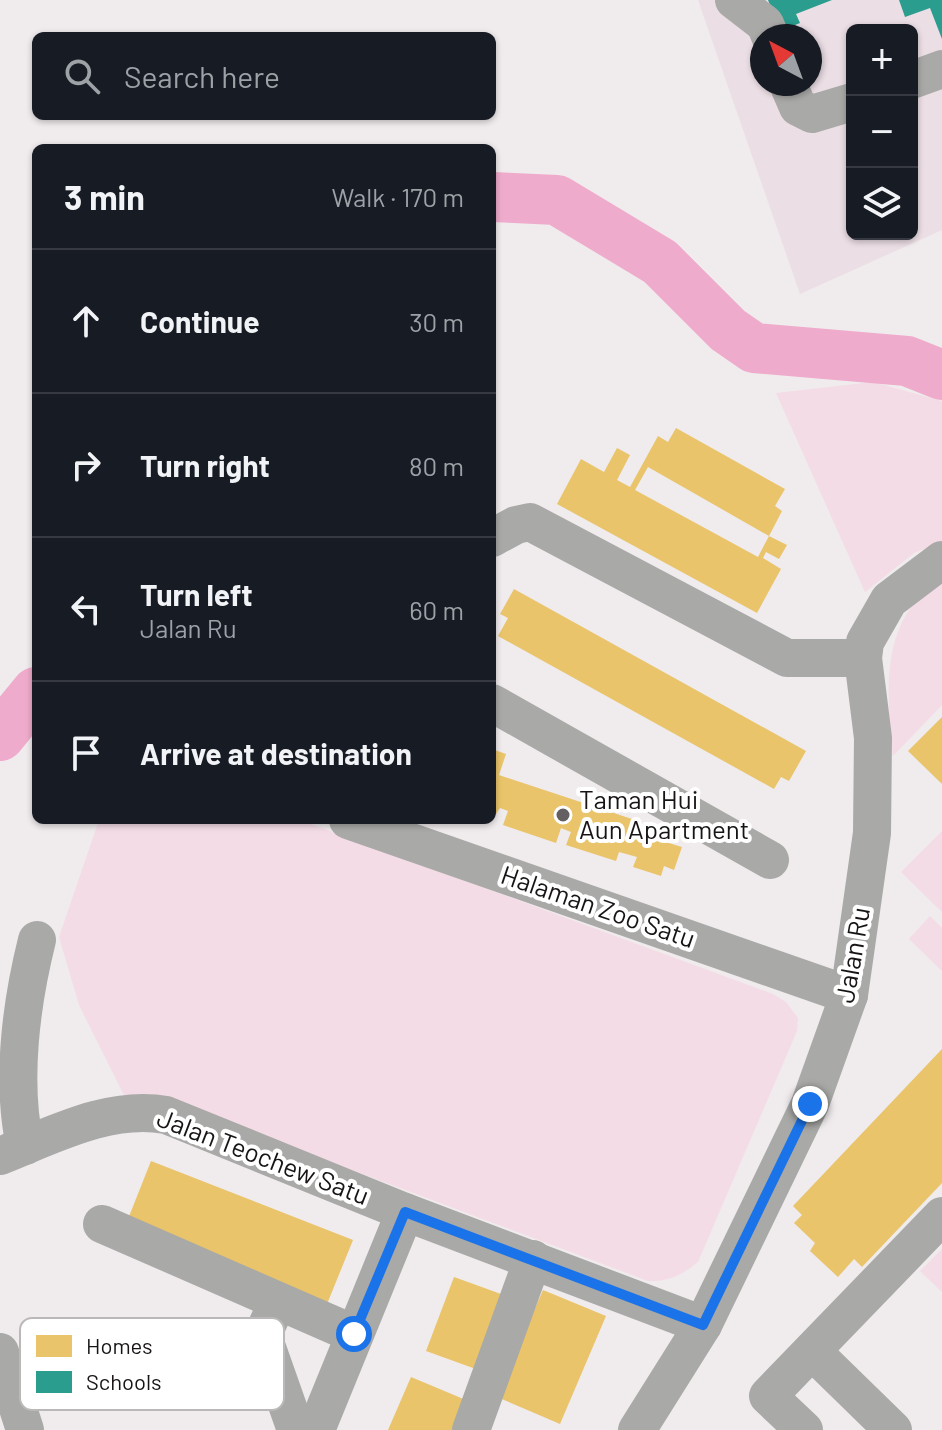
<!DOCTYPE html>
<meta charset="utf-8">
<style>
:root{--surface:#171b24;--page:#242831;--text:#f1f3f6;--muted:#9ea1a6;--line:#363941}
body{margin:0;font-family:Barlow,sans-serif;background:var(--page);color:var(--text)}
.controls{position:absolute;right:24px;top:24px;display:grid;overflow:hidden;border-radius:12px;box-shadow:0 2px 6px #0004}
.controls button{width:72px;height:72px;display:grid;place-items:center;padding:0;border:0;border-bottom:2px solid var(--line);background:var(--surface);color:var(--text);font:40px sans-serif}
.compass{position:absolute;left:750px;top:24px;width:72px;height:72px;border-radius:50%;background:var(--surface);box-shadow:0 2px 6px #0004;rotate:319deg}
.stop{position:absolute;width:24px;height:24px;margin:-18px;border:6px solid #1a73e8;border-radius:50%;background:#fff}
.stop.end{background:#1a73e8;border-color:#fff;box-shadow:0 2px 8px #0008}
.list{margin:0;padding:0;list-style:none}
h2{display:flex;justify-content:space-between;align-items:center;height:104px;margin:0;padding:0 32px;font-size:34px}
h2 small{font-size:26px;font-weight:400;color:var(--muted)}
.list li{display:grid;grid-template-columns:52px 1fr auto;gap:24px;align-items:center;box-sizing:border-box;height:144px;padding:0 32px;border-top:2px solid var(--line)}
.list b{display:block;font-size:30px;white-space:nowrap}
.list p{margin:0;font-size:26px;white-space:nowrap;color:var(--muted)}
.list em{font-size:26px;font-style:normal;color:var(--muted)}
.icon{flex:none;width:44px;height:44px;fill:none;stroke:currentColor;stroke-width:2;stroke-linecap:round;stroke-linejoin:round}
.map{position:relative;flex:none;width:942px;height:1430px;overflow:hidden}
.search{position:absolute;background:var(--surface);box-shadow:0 2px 6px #0004;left:32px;top:32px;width:464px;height:88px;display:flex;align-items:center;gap:20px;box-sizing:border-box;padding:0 28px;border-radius:12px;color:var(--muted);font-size:30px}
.panel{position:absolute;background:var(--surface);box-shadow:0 2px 6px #0004;left:32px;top:144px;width:464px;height:680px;border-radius:12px}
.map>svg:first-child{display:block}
.built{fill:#ebdee4;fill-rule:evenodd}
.green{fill:#f4dce6}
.homes{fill:#e9c46a}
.schools{fill:#2a9d8f}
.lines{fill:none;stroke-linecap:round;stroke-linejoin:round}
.river{stroke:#efabcb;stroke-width:50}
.minor{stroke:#a9a9a7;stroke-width:38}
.route{stroke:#1a73e8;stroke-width:10}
.poi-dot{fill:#645f61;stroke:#fff;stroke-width:3}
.labels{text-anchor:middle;stroke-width:8;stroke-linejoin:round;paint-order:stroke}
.poi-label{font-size:26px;fill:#181415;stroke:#fff;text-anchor:start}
.street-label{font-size:26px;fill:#181415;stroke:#fff}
.key{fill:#fff;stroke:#bab8b9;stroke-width:2}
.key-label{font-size:22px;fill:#181415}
</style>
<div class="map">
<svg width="942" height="1430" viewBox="0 0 942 1430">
<rect width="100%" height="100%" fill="#f0ebed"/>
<path class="built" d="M698 0H942V230L800 294ZM852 30H912V234H852ZM762 36H810V84H762Z"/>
<g class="green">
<polygon points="873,382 942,401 942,542 914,553 865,592 776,393"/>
<path d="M942 578V705L893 756C887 690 878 620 942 578Z"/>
<path d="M99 820H300L773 994 786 1002 798 1018 797 1031 698 1262C682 1275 668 1282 648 1281L176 1104 124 1095 79 1005 59 937Z"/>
<polygon points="942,831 942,912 901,872"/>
<polygon points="930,916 942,928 942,971 909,939"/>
<polygon points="942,1249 942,1292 920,1271"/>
</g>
<g class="homes">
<polygon points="676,428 785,489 775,506 782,511 769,536 648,467 635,490 758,557 769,536 787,545 779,559 766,552 763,558 781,569 757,613 557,504 581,459 604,472 617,448 630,455 617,480 630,487 658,436 668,442"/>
<polygon points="514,589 806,751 789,781 781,777 774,789 498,636 508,618 500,614"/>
<polygon points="942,717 942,784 908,751"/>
<polygon points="492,749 506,754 499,775 641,822 640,828 651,831 649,837 682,847 674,870 664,866 661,876 633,867 637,857 619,852 616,861 566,845 571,832 561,828 556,843 503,825 508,811 500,808 492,820"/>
<polygon points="942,1049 942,1183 862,1267 854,1259 838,1277 810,1251 815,1243 794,1223 802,1215 793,1206"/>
<polygon points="151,1161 353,1240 327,1304 126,1224"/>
<polygon points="454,1277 512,1298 484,1372 426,1351"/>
<polygon points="543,1290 606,1316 560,1424 497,1397"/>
<polygon points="411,1377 473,1403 462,1430 388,1430"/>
</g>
<g class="schools">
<polygon points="768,0 832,0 796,14 800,23 780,31"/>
<polygon points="899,0 942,0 942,39 930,8 905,17"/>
</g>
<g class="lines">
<g class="river">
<polyline points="492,197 557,200 660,262 728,330 754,348 907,361 942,375"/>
<polyline points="0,736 36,692"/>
</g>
<g class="minor">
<polyline points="734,0 765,24 770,36"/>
<polyline points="912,80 942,69"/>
<polyline points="788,84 798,107 812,114 852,102"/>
<polyline points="492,538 516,525 530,522 787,658 863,658"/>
<polyline points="492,703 770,860"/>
<polyline points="348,820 849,995"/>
<path d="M25 1146C11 1081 21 1004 37 940"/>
<path d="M0 1156C53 1135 109 1105 166 1115L405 1212 703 1325"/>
<polyline points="102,1224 354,1334"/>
<polyline points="278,1301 264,1332 265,1342 296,1430"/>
<polyline points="812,1351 893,1430"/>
<polyline points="0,1352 25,1430"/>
<polyline points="316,1430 405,1212"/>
<polyline points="471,1430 533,1259"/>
<polyline points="637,1430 703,1325 810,1104 849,995 872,833 873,738 863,658 865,642 889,600 942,560"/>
<polyline points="804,1430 768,1396 942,1216"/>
</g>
</g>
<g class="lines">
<polyline class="route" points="354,1334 405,1212 703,1325 810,1104"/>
</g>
<circle class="poi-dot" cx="563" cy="815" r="8"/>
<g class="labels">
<g class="poi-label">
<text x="579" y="809">Taman Hui<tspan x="579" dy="30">Aun Apartment</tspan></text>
</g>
<g class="street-label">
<text transform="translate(598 907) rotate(19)" y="9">Halaman Zoo Satu</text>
<text transform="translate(853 955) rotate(-80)" y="9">Jalan Ru</text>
<text transform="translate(263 1157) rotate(21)" y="9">Jalan Teochew Satu</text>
</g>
</g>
<rect x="20" y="1318" width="264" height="92" rx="12" class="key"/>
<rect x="36" y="1335" width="36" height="22" fill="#e9c46a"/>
<rect x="36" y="1371" width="36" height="22" fill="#2a9d8f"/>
<g class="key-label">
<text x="86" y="1354">Homes</text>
<text x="86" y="1390">Schools</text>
</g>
</svg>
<div class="controls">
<button>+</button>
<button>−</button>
<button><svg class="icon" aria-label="layers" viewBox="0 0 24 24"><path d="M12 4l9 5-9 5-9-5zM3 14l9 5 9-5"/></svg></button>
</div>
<svg class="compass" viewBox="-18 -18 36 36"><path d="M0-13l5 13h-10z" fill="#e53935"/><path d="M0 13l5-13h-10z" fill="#9ea1a6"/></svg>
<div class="stop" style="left:354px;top:1334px"></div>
<div class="stop end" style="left:810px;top:1104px"></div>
<div class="search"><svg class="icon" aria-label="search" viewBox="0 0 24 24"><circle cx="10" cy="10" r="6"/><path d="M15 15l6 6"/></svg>Search here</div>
<section class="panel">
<h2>3 min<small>Walk · 170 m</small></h2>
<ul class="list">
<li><svg class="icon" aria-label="ahead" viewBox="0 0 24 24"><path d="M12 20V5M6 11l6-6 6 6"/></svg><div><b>Continue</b></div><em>30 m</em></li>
<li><svg class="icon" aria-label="right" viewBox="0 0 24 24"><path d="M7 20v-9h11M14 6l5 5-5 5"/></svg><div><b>Turn right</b></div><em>80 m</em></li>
<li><svg class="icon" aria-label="left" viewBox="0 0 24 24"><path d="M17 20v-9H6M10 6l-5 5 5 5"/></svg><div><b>Turn left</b><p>Jalan Ru</p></div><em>60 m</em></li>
<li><svg class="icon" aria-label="arrive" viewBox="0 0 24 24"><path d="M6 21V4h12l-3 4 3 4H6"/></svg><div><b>Arrive at destination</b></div></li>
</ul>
</section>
</div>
